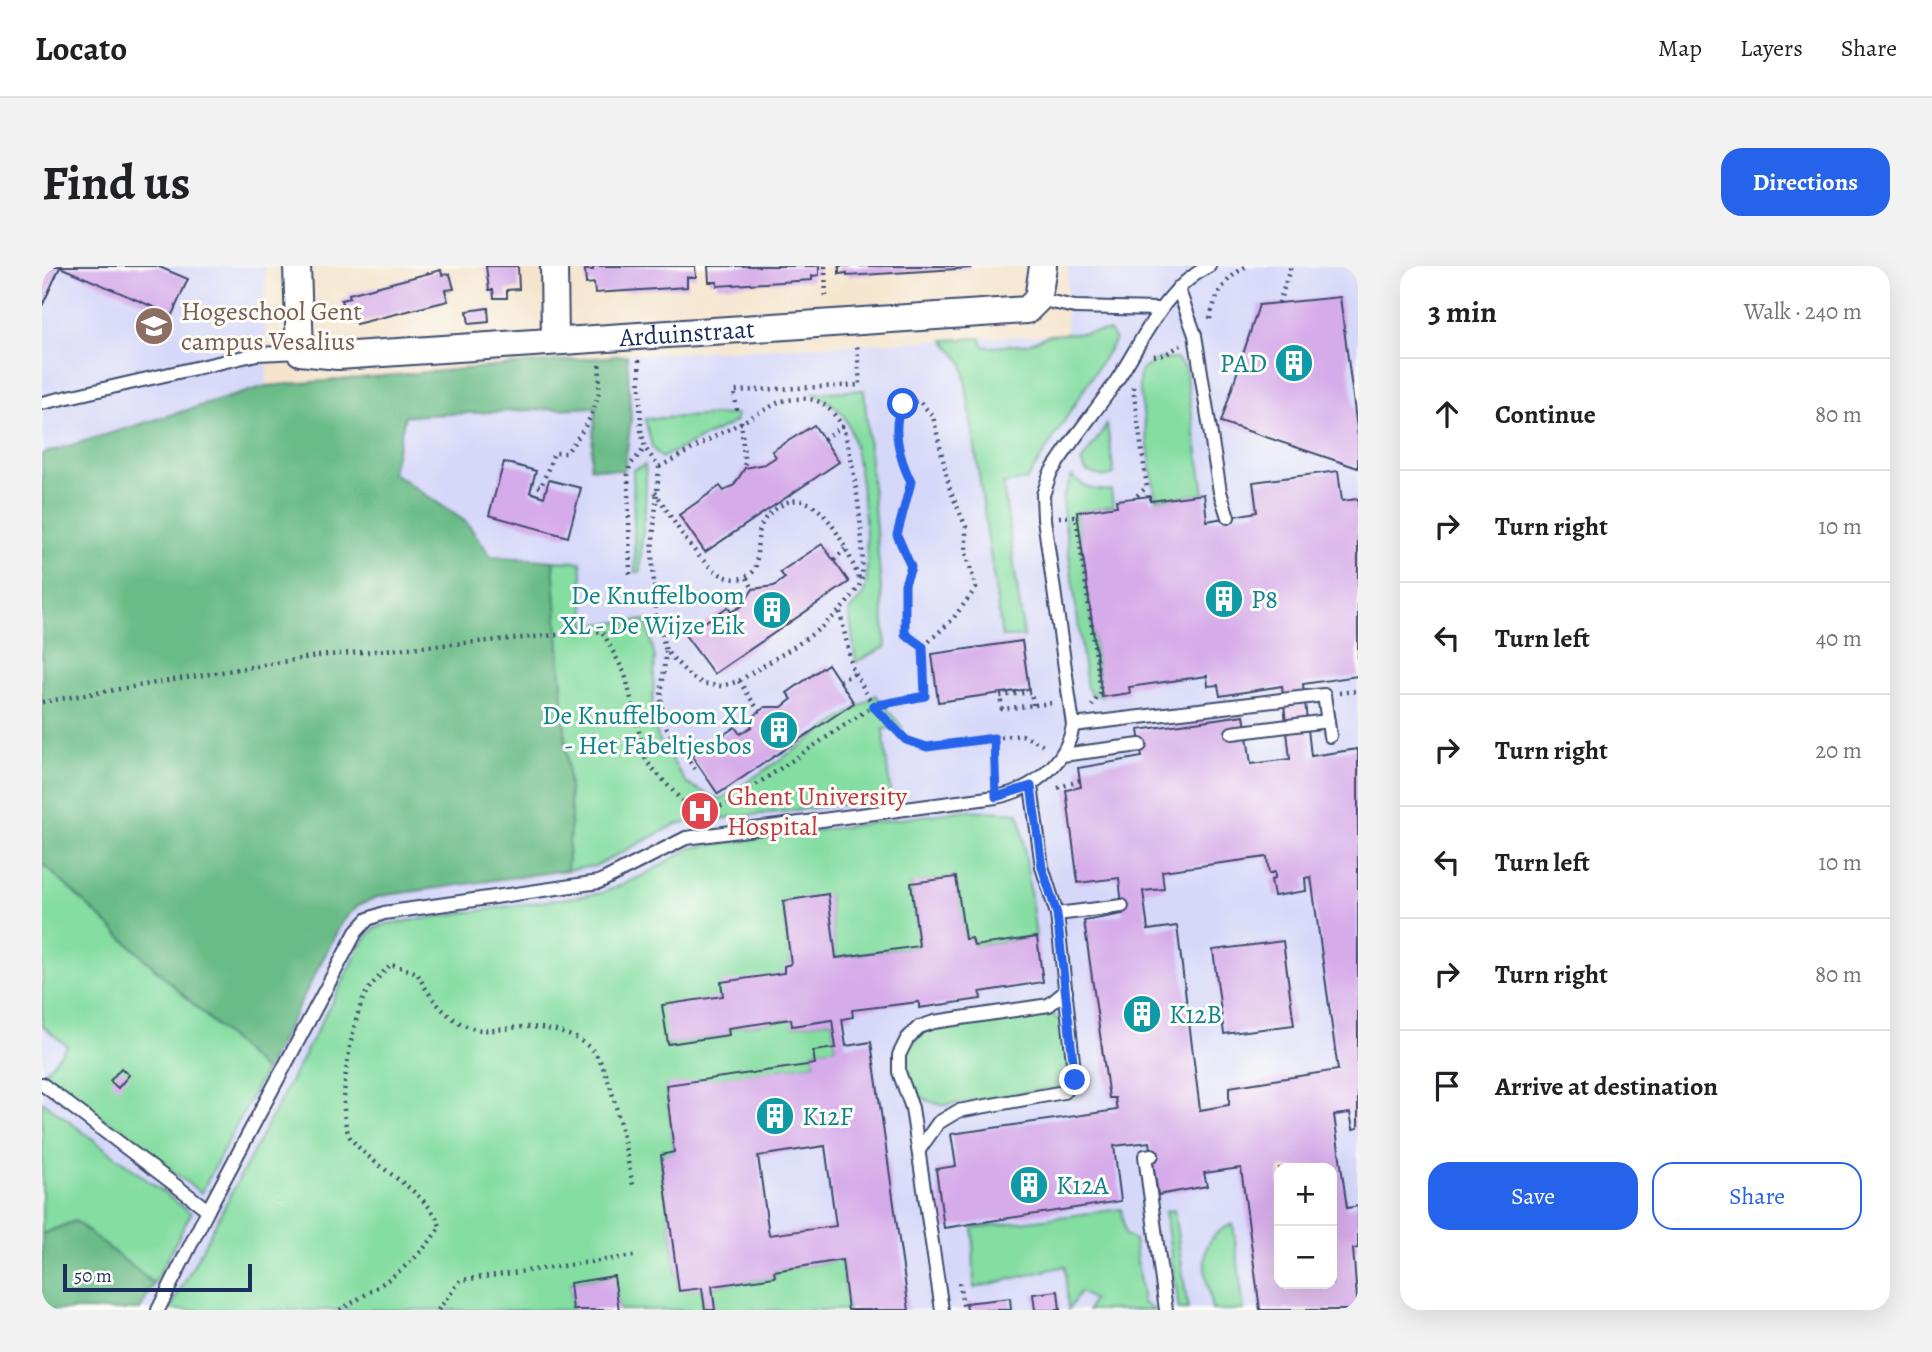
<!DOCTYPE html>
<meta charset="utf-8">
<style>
:root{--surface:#fff;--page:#f2f2f2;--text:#202124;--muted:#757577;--line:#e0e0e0;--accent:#2563eb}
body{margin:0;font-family:Alegreya,serif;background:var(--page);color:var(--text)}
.controls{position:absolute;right:21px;bottom:21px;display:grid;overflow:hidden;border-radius:14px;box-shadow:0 7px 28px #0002}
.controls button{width:63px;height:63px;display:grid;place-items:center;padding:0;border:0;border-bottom:2px solid var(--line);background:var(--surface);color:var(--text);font:35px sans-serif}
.scale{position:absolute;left:21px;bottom:18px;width:189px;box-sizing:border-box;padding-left:7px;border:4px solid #1b2f5e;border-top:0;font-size:19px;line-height:24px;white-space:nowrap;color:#1b2f5e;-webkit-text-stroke:5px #fdfcf7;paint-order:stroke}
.stop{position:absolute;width:21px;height:21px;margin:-16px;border:5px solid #2563eb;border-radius:50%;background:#fff}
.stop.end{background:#2563eb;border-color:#fff;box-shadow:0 2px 7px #0008}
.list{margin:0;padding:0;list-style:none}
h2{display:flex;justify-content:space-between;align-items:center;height:91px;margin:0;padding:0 28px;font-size:30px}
h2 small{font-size:23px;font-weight:400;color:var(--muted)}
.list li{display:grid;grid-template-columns:46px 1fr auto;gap:21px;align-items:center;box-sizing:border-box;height:112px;padding:0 28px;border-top:2px solid var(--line)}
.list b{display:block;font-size:26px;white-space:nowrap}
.list em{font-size:23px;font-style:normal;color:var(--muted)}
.actions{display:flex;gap:14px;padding:21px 28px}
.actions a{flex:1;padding:16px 0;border:2px solid var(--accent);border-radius:21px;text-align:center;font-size:24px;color:var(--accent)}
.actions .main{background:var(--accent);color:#fff}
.icon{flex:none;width:38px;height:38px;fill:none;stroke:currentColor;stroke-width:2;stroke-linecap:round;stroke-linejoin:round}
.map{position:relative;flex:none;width:1316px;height:1044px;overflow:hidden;border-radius:21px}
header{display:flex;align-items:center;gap:42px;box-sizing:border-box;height:98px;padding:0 35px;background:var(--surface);border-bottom:2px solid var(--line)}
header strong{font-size:33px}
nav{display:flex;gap:38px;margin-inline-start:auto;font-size:24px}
.intro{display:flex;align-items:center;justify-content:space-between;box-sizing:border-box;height:168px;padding:0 42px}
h1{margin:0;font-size:49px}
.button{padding:18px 32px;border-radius:21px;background:var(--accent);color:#fff;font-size:24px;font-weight:700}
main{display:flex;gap:42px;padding:0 42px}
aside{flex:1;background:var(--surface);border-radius:21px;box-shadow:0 7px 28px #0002}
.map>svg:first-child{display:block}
.built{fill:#d6d8f9;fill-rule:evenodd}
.green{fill:#84dda1;stroke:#508680;stroke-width:2}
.forest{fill:#6bbc87;stroke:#437672;stroke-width:2}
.building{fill:#d6abe9;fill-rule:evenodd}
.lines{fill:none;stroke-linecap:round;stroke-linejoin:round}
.lane-casing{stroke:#3c4a6e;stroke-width:16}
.street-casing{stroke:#3c4a6e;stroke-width:30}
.path{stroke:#3c4a6e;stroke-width:4.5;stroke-dasharray:2 5;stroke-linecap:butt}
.lane{stroke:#fff;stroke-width:12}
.street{stroke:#fff;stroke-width:26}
.route{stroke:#2563eb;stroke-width:9}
.labels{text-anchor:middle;stroke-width:6;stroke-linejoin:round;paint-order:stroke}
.education-label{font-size:26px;fill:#785e54;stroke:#fdfcf7;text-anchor:start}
.street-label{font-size:26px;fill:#1b2f5e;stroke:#fdfcf7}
.culture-label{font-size:26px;fill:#0d838f;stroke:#fdfcf7;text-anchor:start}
.health-label{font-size:26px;fill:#be3a42;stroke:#fdfcf7;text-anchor:start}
</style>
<header>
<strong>Locato</strong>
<nav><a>Map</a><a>Layers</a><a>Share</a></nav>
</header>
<div class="intro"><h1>Find us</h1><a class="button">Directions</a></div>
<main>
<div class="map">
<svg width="1316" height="1044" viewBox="0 0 1316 1044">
<rect width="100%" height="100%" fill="#fdfcf7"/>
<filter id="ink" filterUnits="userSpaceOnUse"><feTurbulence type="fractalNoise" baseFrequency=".0143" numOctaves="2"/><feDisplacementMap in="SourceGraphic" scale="14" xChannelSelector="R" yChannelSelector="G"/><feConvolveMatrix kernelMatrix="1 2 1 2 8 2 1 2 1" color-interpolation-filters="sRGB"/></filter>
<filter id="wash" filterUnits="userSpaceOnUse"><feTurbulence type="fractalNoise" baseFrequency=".00686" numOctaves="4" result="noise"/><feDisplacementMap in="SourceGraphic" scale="28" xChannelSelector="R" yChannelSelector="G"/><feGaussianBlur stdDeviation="1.57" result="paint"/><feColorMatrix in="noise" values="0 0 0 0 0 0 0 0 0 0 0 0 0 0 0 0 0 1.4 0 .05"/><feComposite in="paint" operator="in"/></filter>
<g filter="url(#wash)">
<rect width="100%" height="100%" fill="#f4e4cc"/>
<path class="built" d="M0 0H223L225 120 585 89 1024 68 1026 0H1316V1044H0ZM1237 902H1290V1018H1237Z"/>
<g class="green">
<polygon points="1067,65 1073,74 985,214 961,218 982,371 960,371 921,97 902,74 938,72 942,80 947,81 986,78 1007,69"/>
<polygon points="1116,93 1134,93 1143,101 1162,228 1114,234 1097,119 1098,105"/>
<path d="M822 124 844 381 814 396 807 345C812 339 821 332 823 324 830 297 818 170 801 149 793 138 782 133 771 127Z"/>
<polygon points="695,148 693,156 619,192 610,181 603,153"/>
<polygon points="1065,159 1072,208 1062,211 1045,206 1039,196"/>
<path d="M603 199C607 235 598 270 598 306H593L591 204Z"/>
<path d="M1030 210C1042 222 1052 225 1069 224L1071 240 1035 246 1060 431 1050 428 1045 422 1021 244V231Z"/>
<polygon points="511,295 539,296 544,359 604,354 613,392 610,446 616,472 645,518 678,534 834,429 861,462 841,463 849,533 635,558 553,600 525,604 529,551"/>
<polygon points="924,544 976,547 979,556 994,671 932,680 930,672 923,673 913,611 869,618 877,680 794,692 786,629 741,635 749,698 742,707 681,730 626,778 686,769 686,762 749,753 751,760 790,754 794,782 771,785 773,798 624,820 632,886 619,889 637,1024 660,1022 663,1044 577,1044 571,1010 528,1017 531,1044 128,1044 323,673 332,663 345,658 560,627 598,611 649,582 663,580"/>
<polygon points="0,597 223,805 159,927 2,807 25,780 0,759"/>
<path d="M1009 747 1023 758 1028 812 1019 821 904 839C855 835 846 779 893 761Z"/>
<polygon points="0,835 149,947 112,1018 33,955 0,968"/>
<polygon points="1079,943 1083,968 1092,974 1101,1037 1113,1044 1046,1044 1051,1034 1038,1026 1026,1044 1023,1000 932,1022 931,962"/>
<polygon points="1132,944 1146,1044 1137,1044 1123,945"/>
<path d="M1191 958 1202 1044H1170C1165 1010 1149 973 1191 958Z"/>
<polygon points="800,994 806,1044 673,1044 670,1020 733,1011 732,1005"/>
</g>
<g class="forest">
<polygon points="585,89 589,154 582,205 548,201 554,141 363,150 350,206 424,256 449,290 511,295 529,551 525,604 338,630 316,639 300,656 223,805 0,597 0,188 224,120"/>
<polygon points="33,955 112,1018 98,1044 0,1044 0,968"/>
</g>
<g id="blocks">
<g class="building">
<polygon points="0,0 115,0 146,13 130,49 18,1 0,40"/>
<polygon points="444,0 476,0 477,23 465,24 465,32 452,32 451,24 447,24"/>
<polygon points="551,0 653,0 654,11 645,11 645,21 553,27 552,17 544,18 543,4 551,4"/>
<polygon points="666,0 777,0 777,9 770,10 770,14 675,20 675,16 667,16"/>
<polygon points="797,0 928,0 929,2 805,10 805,7 797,8"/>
<polygon points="399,4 400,9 408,8 412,23 403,24 406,35 314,58 311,46 303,48 299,34 308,32 307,28"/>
<polygon points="1298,31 1316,170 1316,202 1179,156 1217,39"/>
<polygon points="446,42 447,56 427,58 425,45"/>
<polygon points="772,159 797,196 663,286 637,249 678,220 682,225 692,219 703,202 723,198 734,191 730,185"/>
<polygon points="462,196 494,205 488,226 502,231 507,214 539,222 526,271 447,249"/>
<path d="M1296 205 1300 235 1316 233V410L1261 418 1269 490 1316 483V862L1311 863 1308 847 1292 849 1305 942 1316 940V982L1311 983 1316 1044H1218L1199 902 1162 907 1165 920 1116 929 1108 876 1072 880 1079 935 902 962 894 903 914 900 909 868 1075 844 1073 832H1067L1042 655 1081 648 1077 612 1036 617 1024 524 1039 521 1036 502 1100 491 1096 464 1202 449 1209 498 1248 493 1240 420 1178 430 1176 419 1166 420 1165 410 1087 421 1088 427 1060 431 1035 246 1075 240 1074 234 1108 230V235L1162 228 1165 255 1215 246 1211 216ZM1225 591 1227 608 1233 606V613L1229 614 1232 630 1264 625 1263 612 1269 611 1296 804 1187 821V839L1158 844 1135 660 1106 664 1101 625 1122 623 1120 605ZM1237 902H1290V1018H1237Z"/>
<polygon points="780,278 807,316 672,408 643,369 686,341 689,346 700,340 711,323 732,320 743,312 738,306"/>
<polygon points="980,375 987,423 896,436 890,388"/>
<polygon points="786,398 812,437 676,528 650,490 693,461 698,468 709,461 713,449 723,441 740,441 750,433 745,427"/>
<path d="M914 611 923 673 930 672 932 680 995 671 1001 716 938 726 939 733 877 742V736L810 744 811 751 800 753 804 780 829 776 867 1044H806L800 994 732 1005 733 1011 670 1020 673 1044H663L660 1022 637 1025 619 889 632 886 624 819 773 798 771 785 794 782 790 754 750 760 749 753 686 762 687 769 626 778 620 739 681 730 679 716 742 707V700L749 698 741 635 786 628 794 692 877 680 869 617ZM783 880 794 960 727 969 716 890Z"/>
<polygon points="1241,675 1252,759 1182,768 1171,684"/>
<polygon points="79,802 87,809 76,822 68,815"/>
<polygon points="572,1010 577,1044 531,1044 528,1017"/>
<polygon points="1016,1025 1018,1044 993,1044 991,1028"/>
<polygon points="968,1032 969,1044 925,1044 924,1037"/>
</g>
</g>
</g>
<g filter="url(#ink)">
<use href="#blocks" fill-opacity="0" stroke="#3c4a6e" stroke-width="2"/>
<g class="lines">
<g class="lane-casing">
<g id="lane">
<polyline points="1136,22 1153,69 1178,226 1186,251"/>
<polyline points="996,33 1033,41 1115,43"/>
<polyline points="0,137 215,88 258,86"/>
<polyline points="1031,459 1282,429 1288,470"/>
<polyline points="1190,467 1286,455"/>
<polyline points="1020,489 1098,479"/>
<polyline points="1015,648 1080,640"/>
<path d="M0 818 166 944 314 666 326 653 342 647 557 616 644 572 954 531C991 524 1025 497 1031 459L1002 253 1001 229 1008 208C1027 177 1050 150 1071 120 1101 77 1117 26 1167 0"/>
<polyline points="877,884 896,857 916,845 1022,826 1033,814 1015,648 1000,601 989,520"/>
<polyline points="1110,889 1103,890 1124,1044"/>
<polyline points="116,1044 166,944"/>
<polyline points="900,1044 870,842 857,806 857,789 865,773 877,761 892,756 1007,739 1024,725"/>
</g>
</g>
<g class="street-casing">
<g id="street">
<path id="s1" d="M255 0 258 86 296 90 985 44 996 33 1001 0"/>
<polyline points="512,0 513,75"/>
</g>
</g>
<g class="path">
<polyline points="783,0 784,34"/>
<polyline points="1237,37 1249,0"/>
<path d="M1168 53C1173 29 1183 12 1205 0"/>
<polyline points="1112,90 1124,88 1139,79"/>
<path d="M597 94 599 164 603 182 617 201 610 286 614 348 624 385 649 411 662 418 680 420 697 415C738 388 791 363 817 320 828 302 811 185 801 163 799 155 788 143 781 138 769 130 752 133 739 135L617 201"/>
<polyline points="1091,121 1105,221 1092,232"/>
<polyline points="695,144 692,125 818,119 815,79"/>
<polyline points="699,155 703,202"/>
<polyline points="782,173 801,160"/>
<path d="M489 219 499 221 512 187H524C549 155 561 136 557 95"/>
<path d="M613 226C631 252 676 341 713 304 717 289 713 271 721 256 725 248 734 243 741 238 780 218 806 288 818 314"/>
<polyline points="1017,251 1034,250 1059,426 1050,440"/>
<polyline points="792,294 803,283"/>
<polyline points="588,308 586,209 588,199 603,182"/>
<polyline points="705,312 711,323"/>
<polyline points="798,346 810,401 831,440 864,474 885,481 952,472 954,512"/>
<polyline points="624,385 619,431 622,458 655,506"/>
<polyline points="697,415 717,445"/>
<polyline points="798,415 813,407"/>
<polyline points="1297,427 1316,425"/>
<polyline points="0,436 275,390 560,365 583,408 604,495 657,554"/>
<polyline points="991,439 989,426 958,430 960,443 1010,437"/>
<polyline points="952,472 980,469 1004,480"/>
<polyline points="1016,522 1038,514"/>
<path d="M651 546 684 539 831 440 883 431 881 381 910 354 934 322 924 287V261L908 224 891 150 877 135 861 138C848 160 858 194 869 216L855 269 869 301 863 318V368L881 381"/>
<polyline points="917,1017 922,1044"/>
<path d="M298 1044C335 1022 376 998 398 960 386 925 334 904 310 874 291 851 310 752 324 727 330 717 341 707 349 698L375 707C386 729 404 754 430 762 449 768 469 760 488 761 509 762 538 769 552 786 572 810 583 886 591 919"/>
<polyline points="396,1044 419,1014 592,990"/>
</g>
<use href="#lane" class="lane"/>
<use href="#street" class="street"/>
</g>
</g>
<g class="lines" filter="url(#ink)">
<path class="route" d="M861 138C848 160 858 194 869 216L855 269 869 301 863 318V368L881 381 883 430 831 440 864 474 885 481 952 472 954 531 989 520 1000 601 1015 648 1033 814"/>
</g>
<defs>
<g id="university-disc" transform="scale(2.0125)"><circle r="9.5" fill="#8d6e63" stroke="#fdfcf7"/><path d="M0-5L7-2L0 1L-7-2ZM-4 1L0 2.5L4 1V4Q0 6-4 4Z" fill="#fff"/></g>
<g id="building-disc" transform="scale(2.0125)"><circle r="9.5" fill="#0f9aa8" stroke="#fdfcf7"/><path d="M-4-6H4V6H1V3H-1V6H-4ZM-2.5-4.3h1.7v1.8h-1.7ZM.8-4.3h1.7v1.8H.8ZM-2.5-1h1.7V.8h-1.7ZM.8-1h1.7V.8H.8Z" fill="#fff"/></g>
<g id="hospital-disc" transform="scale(2.0125)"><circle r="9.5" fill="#e0444e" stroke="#fdfcf7"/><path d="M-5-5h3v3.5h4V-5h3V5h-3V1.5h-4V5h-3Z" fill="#fff"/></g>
</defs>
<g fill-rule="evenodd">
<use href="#university-disc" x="112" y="60"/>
<use href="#building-disc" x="1252" y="97"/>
<use href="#building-disc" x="1182" y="333"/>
<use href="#building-disc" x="730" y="344"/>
<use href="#building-disc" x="737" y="464"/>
<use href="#hospital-disc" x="658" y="545"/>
<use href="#building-disc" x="1100" y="748"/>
<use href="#building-disc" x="733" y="850"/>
<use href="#building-disc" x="987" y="919"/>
</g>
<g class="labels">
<g class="education-label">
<text x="139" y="54">Hogeschool Gent<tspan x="139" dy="30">campus Vesalius</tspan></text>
</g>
<g class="street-label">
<text dy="9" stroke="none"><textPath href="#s1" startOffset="474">Arduinstraat</textPath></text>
</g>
<g class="culture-label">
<text x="1225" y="106" text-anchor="end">PAD</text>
<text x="703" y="338" text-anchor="end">De Knuffelboom<tspan x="703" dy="30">XL - De Wijze Eik</tspan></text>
<text x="1209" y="342">P8</text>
<text x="710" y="458" text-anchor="end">De Knuffelboom XL<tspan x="710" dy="30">- Het Fabeltjesbos</tspan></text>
<text x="1127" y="757">K12B</text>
<text x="760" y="859">K12F</text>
<text x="1014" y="928">K12A</text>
</g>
<g class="health-label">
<text x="685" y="539">Ghent University<tspan x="685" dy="30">Hospital</tspan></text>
</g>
</g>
</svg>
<div class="controls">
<button>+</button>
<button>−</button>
</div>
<div class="scale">50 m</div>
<div class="stop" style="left:861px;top:138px"></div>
<div class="stop end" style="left:1033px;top:814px"></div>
</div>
<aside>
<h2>3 min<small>Walk · 240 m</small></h2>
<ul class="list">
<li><svg class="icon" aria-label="ahead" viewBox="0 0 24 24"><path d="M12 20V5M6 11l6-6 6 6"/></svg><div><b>Continue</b></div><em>80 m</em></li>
<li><svg class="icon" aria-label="right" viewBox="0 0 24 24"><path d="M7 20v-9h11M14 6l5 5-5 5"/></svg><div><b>Turn right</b></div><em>10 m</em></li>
<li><svg class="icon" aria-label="left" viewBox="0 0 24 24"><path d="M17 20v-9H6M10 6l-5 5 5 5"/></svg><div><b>Turn left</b></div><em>40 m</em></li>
<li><svg class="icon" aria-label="right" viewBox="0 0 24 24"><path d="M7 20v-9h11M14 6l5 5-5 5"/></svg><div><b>Turn right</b></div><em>20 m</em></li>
<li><svg class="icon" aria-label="left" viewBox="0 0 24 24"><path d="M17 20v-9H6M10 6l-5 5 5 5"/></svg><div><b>Turn left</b></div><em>10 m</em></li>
<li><svg class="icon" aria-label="right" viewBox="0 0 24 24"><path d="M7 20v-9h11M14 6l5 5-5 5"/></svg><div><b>Turn right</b></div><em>80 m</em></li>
<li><svg class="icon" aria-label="arrive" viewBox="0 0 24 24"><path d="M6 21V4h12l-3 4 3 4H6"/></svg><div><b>Arrive at destination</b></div></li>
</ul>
<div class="actions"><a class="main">Save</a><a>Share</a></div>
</aside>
</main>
